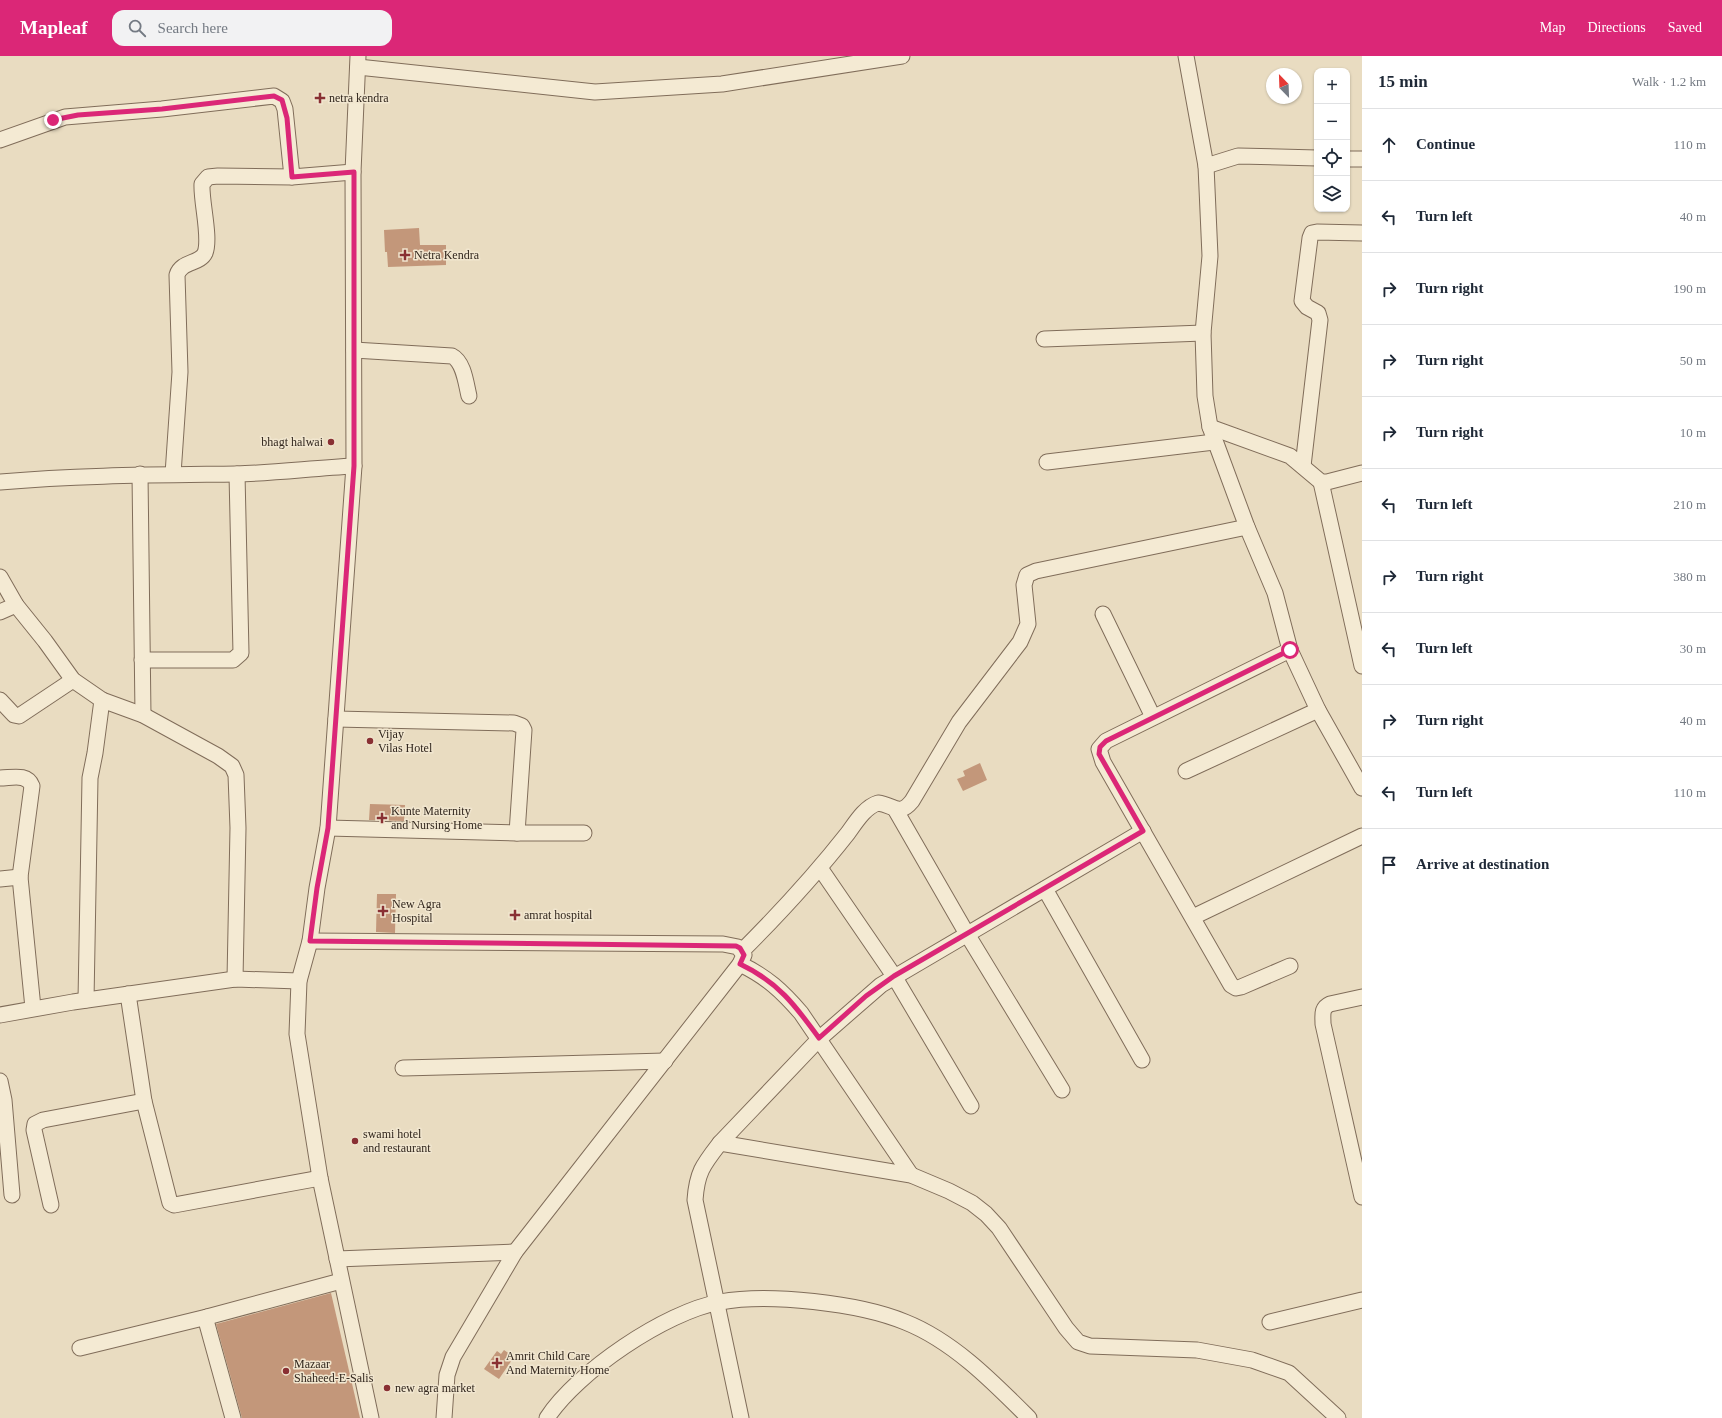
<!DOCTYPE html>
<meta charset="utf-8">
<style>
:root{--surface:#fff;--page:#f2f2f3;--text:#1f2937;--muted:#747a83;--line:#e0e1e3;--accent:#db2777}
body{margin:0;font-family:Georgia,serif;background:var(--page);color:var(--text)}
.controls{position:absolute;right:12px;top:12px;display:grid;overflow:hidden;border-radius:8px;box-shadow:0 1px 3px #0004}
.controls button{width:36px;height:36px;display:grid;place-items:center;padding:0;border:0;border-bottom:1px solid var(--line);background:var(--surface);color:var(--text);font:20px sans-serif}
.compass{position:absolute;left:1266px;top:12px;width:36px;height:36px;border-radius:50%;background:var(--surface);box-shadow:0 1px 3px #0004;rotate:337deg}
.stop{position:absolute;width:12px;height:12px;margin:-9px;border:3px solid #db2777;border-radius:50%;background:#fff}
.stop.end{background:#db2777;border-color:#fff;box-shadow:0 1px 4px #0008}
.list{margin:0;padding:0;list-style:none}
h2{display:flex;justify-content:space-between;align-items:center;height:52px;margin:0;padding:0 16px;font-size:17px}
h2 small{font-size:13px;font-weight:400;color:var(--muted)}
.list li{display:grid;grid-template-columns:26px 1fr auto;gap:12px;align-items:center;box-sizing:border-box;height:72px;padding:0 16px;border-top:1px solid var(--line)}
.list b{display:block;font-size:15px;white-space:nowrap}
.list em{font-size:13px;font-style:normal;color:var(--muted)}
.icon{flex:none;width:22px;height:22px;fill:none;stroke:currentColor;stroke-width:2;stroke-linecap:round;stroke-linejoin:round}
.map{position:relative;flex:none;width:1362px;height:1362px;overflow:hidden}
header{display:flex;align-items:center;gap:24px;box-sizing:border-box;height:56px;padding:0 20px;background:var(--accent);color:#fff}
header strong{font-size:19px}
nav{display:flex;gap:22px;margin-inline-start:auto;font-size:14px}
.search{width:280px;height:36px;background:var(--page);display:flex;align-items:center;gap:10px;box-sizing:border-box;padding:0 14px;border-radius:12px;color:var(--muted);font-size:15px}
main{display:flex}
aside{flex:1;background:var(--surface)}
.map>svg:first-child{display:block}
.building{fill:#c3977a}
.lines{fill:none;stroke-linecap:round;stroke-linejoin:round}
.minor-casing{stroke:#806d5a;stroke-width:17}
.minor{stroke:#f4ead3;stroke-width:15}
.route{stroke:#db2777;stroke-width:5}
.poi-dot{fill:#893033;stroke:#f1e6cf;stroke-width:1.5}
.labels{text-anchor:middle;stroke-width:3;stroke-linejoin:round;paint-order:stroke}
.poi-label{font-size:12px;fill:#31261d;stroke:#f1e6cf;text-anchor:start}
</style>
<header>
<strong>Mapleaf</strong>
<div class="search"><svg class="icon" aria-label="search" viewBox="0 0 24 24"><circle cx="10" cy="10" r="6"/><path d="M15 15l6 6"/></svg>Search here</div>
<nav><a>Map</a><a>Directions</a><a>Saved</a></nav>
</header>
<main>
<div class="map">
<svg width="1362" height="1362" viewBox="0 0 1362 1362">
<rect width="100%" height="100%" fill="#e9dcc1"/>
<g class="building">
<polygon points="419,172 420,189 446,189 446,209 388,211 387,196 385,196 384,174"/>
<polygon points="980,707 987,724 963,735 957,723 965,720 963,715"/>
<polygon points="370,748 405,749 404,765 369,764"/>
<polygon points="377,838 396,838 395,877 376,876"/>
<polygon points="331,1237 360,1362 242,1362 216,1268"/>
<polygon points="504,1294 514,1301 499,1323 484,1313 497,1295 501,1298"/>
</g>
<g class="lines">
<g class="minor-casing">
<g id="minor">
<polyline points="358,0 353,116 354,410 328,772 317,832 310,885 299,925 297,978 320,1122 371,1362"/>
<polyline points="1186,0 1206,110 1210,200 1203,277 1205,340 1210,371 1247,471 1275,537 1290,594 1318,654 1362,732"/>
<polyline points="358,11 595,36 722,28 902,0"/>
<polyline points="0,84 65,61 162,53 274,40 282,45 285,53 292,121 353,116"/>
<polyline points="1347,103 1362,103"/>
<polyline points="1206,110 1238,100 1317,102"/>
<polyline points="1044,283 1203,277"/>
<path d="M354 294 452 300C464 306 466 328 469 340"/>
<polyline points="1210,371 1290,400 1321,426 1327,426 1362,417"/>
<polyline points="1047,406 1214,386"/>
<polyline points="1303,410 1320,264 1318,257 1307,251 1302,245 1310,182 1312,177 1317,176 1362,177"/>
<polyline points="140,418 143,659"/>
<path d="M173 418 180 316 177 219C181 205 200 208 205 197 211 182 201 146 202 128L208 121 218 120 292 121"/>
<path d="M0 426C79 419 157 419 236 418 275 417 314 412 354 410"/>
<polyline points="1321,426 1362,610"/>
<polyline points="0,521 16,549 45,585 73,624 102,644 143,659 218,700 232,710 236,719 238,772 235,923"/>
<polyline points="0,556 16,549"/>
<polyline points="1103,558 1153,661"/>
<polyline points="1290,594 1106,685 1099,693 1103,706 1231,929 1236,932 1241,931 1290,910"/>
<polyline points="142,604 233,604 241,597 237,418"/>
<polyline points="0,644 14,659 19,660 73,624"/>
<polyline points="336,663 514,667 522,670 524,674 517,777"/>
<polyline points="1186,715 1318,654"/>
<path d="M0 722C12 722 27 717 32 730L20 821 33 952"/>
<polyline points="895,753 967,878 1062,1034"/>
<polyline points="328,772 517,777 584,777"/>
<polyline points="820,812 894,920 971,1050"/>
<polyline points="0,823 20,821"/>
<polyline points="1045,833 1142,1004"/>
<polyline points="1193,861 1362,780"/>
<polyline points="310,885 723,888 738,891 744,899 740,908 515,1196 453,1301 447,1319 444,1362"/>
<path d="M742 895C780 857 815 819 848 777 856 766 865 751 878 747 894 749 899 761 912 745L959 666 1020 586 1028 568 1024 529 1027 519 1036 515 1247 471"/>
<path d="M740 908C767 921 782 935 801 957L911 1119"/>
<polyline points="128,938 144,1045 170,1147 174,1149 320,1122"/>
<path d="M1362 941 1330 948C1321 952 1323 959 1323 968L1362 1141"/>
<polyline points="86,944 90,722 95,697 102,644"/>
<polyline points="0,959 73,946 235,923 299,925"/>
<polyline points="403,1012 665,1005"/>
<polyline points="0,1025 4,1044 12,1139"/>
<polyline points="720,1087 911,1119 949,1135 972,1147 986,1158 999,1172 1066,1272 1078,1286 1090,1290 1197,1294 1252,1304 1289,1317 1338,1362"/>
<polyline points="51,1149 34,1074 35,1068 43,1064 144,1045"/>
<polyline points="337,1203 515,1196"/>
<polyline points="207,1261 207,1268 233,1362"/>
<polyline points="1270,1266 1362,1244"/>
<polyline points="80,1292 207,1261 341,1225"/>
<path d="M547 1362C577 1316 665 1256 720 1246 769 1237 859 1247 905 1266 953 1285 993 1326 1029 1362"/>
<path d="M741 1362 695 1144C697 1116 703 1109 720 1087L819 983 881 929 1143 775"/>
</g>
</g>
<use href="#minor" class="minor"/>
</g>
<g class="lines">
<path class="route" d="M53 64 78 59 162 53 274 40 282 44 287 62 292 121 354 116V410L328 772 317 832 310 885 736 890 740 892 744 899 740 908C778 926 795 949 819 982L866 940 894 920 1143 775 1099 698 1100 691 1106 685 1290 594"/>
</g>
<g class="poi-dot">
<path d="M318 36h4v4h4v4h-4v4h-4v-4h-4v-4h4z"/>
<path d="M403 193h4v4h4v4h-4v4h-4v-4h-4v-4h4z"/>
<circle cx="331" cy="386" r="4"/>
<circle cx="370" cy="685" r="4"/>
<path d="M380 756h4v4h4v4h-4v4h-4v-4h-4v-4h4z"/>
<path d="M381 849h4v4h4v4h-4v4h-4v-4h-4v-4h4z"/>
<path d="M513 853h4v4h4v4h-4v4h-4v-4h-4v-4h4z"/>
<circle cx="355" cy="1085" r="4"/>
<path d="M495 1301h4v4h4v4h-4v4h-4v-4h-4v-4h4z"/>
<circle cx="286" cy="1315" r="4"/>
<circle cx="387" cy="1332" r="4"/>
</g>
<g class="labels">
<g class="poi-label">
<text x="329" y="46">netra kendra</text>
<text x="414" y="203">Netra Kendra</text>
<text x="323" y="390" text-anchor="end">bhagt halwai</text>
<text x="378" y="682">Vijay<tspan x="378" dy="14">Vilas Hotel</tspan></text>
<text x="391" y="759">Kunte Maternity<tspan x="391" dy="14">and Nursing Home</tspan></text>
<text x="392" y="852">New Agra<tspan x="392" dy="14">Hospital</tspan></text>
<text x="524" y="863">amrat hospital</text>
<text x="363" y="1082">swami hotel<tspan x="363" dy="14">and restaurant</tspan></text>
<text x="506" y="1304">Amrit Child Care<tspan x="506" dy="14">And Maternity Home</tspan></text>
<text x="294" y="1312">Mazaar<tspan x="294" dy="14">Shaheed-E-Salis</tspan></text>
<text x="395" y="1336">new agra market</text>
</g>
</g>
</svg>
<div class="controls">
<button>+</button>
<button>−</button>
<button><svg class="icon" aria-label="locate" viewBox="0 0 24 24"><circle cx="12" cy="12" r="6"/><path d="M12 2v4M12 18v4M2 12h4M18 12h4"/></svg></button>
<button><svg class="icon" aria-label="layers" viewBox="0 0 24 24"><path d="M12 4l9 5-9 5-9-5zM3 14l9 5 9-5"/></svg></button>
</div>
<svg class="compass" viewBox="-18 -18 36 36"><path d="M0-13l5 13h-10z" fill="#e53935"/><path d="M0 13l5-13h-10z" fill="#747a83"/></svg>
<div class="stop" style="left:1290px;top:594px"></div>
<div class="stop end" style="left:53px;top:64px"></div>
</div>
<aside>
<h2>15 min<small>Walk · 1.2 km</small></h2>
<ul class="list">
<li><svg class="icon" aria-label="ahead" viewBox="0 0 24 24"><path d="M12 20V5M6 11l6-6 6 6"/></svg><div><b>Continue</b></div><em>110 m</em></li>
<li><svg class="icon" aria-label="left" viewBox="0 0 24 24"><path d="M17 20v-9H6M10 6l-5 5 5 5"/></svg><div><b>Turn left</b></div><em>40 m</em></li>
<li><svg class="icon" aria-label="right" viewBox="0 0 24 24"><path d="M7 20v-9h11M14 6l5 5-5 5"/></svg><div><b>Turn right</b></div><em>190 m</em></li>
<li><svg class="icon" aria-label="right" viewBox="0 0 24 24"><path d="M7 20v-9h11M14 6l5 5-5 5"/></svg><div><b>Turn right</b></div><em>50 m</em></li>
<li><svg class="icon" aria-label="right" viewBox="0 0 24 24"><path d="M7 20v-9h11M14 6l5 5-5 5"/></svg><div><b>Turn right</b></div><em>10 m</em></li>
<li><svg class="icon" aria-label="left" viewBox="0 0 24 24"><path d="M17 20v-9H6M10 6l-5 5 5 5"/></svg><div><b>Turn left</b></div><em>210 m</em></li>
<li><svg class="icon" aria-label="right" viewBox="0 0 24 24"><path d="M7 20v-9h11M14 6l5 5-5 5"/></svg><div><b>Turn right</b></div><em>380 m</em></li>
<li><svg class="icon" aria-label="left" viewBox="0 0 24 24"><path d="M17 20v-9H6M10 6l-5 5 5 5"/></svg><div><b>Turn left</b></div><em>30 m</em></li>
<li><svg class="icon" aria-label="right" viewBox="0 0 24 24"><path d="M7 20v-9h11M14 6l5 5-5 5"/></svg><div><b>Turn right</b></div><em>40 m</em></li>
<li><svg class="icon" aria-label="left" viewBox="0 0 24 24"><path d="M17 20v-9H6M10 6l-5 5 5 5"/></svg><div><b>Turn left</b></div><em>110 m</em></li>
<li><svg class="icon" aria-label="arrive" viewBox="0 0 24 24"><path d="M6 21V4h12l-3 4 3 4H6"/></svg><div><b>Arrive at destination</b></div></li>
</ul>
</aside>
</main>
